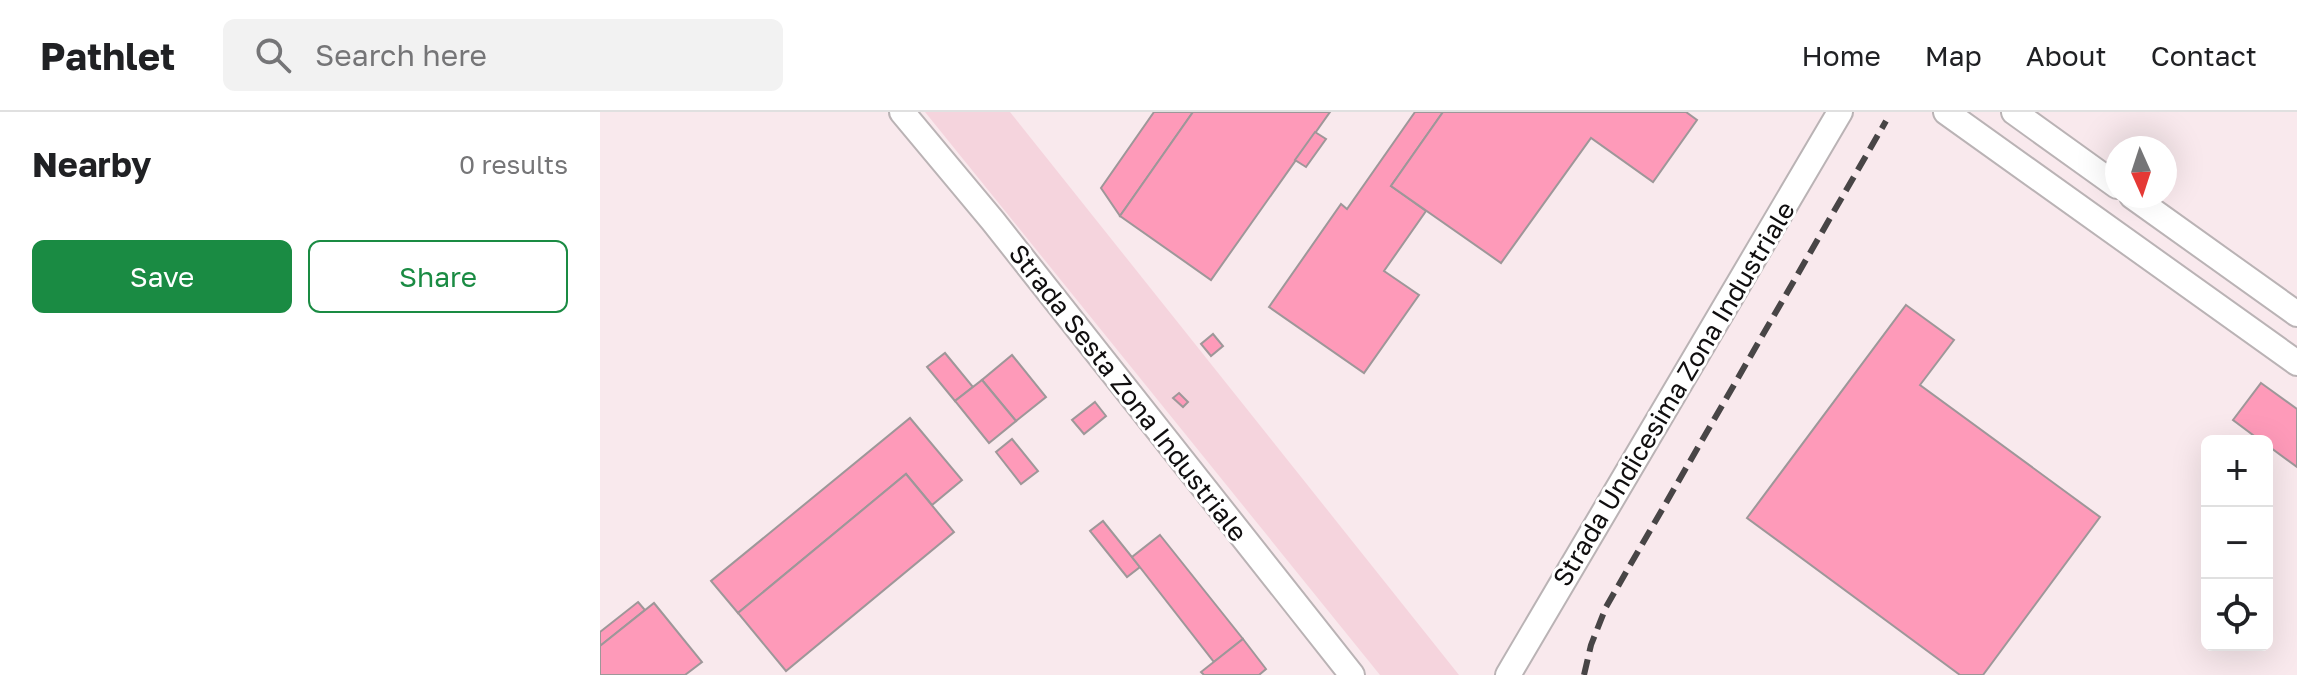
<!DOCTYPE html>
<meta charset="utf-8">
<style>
:root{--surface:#fff;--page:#f2f2f2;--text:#202124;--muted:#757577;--line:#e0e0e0;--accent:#1a8b43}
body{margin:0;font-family:"Golos Text",sans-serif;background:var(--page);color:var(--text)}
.controls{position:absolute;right:24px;bottom:24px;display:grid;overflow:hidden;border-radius:12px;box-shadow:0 8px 32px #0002}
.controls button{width:72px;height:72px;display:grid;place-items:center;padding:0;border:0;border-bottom:2px solid var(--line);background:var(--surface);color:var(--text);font:40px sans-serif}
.compass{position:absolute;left:1505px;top:24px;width:72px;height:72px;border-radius:50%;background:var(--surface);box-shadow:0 8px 32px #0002;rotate:177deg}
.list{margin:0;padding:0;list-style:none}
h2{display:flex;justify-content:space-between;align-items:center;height:104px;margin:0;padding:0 32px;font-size:34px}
h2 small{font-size:26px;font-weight:400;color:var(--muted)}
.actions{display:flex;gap:16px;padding:24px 32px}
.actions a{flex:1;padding:18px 0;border:2px solid var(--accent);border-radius:12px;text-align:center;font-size:28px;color:var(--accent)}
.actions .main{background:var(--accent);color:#fff}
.icon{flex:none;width:44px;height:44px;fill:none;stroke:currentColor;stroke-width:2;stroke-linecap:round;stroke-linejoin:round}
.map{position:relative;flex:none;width:1697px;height:563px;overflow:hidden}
header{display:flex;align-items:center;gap:48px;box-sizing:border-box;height:112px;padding:0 40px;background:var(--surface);border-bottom:2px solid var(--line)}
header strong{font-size:38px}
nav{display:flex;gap:44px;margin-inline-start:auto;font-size:28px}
.search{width:560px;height:72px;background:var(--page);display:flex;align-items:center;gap:20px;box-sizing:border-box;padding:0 28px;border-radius:12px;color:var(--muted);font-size:30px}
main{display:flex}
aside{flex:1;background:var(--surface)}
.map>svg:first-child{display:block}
.built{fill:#f9e9ed;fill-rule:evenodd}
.green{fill:#f5d4dd}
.building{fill:#fe9ab9;stroke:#9e9799;stroke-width:2}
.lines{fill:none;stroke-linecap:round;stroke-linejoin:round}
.minor-casing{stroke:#bab3b5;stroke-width:28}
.minor{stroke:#fff;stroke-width:24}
.rail{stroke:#484546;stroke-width:6;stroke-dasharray:16 8;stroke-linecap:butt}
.labels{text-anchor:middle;stroke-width:6;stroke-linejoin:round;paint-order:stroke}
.street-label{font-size:26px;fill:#100e0f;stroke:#fff}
</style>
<header>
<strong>Pathlet</strong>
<div class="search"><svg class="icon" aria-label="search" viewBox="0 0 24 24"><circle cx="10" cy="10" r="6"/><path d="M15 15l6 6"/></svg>Search here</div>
<nav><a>Home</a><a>Map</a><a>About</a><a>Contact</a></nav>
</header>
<main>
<aside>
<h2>Nearby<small>0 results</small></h2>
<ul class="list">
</ul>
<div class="actions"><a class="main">Save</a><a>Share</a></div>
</aside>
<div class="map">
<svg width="1697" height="563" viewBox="0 0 1697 563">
<rect width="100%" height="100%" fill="#fefafb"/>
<path class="built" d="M0 0H1697V563H0ZM1517 36H1565V84H1517ZM1607 329H1667V533H1607Z"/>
<polygon class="green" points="325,0 410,0 859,563 780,563"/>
<g class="building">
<polygon points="554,0 593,0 520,104 501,76"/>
<polygon points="593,0 730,0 611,168 520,104"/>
<polygon points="815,0 843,0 791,74 826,99 784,159 819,183 764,261 669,195 741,92 747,97"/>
<polygon points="843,0 1086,0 1097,8 1053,70 991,26 901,151 791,74"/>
<polygon points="715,20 726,27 706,55 695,48"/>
<polygon points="1306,193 1354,228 1320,273 1500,405 1383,563 1360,563 1147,406"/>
<polygon points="613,222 623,234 611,244 601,232"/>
<polygon points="345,241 373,275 355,289 327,255"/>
<polygon points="412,243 446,285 416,309 382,268"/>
<polygon points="382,268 416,309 389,331 355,289"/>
<polygon points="1661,271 1697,297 1697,355 1667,333 1667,329 1661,329 1633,308"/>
<polygon points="579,281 588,290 583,295 573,286"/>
<polygon points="495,290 506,304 484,322 472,308"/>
<polygon points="310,306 362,368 332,393 306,362 138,501 111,469"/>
<polygon points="412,327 438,359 421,372 396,340"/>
<polygon points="306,362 354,420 186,559 138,501"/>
<polygon points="503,409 540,455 527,465 490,419"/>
<polygon points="560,423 643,527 614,550 532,445"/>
<polygon points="38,490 45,498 0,534 0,520"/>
<polygon points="54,491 102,550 85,563 0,563 0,534"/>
<polygon points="643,527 666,557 659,563 604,563 601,560"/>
</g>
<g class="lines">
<g class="minor-casing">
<g id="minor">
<polyline points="302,0 393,109 752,563"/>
<polyline points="1346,0 1697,251"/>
<polyline points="1414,0 1517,74"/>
<polyline points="1532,84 1697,202"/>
<polyline points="908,563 1240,0"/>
</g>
</g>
<use href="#minor" class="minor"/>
<polyline class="rail" points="984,563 991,533 1006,495 1286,9"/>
</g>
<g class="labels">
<g class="street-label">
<text transform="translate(528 281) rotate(52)" y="9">Strada Sesta Zona Industriale</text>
<text transform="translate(1074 282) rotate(-59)" y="9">Strada Undicesima Zona Industriale</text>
</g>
</g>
</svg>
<div class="controls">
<button>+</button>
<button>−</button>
<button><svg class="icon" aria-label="locate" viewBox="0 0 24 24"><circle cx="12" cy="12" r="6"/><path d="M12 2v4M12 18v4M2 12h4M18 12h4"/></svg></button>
</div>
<svg class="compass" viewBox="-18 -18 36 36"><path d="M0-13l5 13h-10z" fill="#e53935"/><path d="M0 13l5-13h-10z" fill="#757577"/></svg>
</div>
</main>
